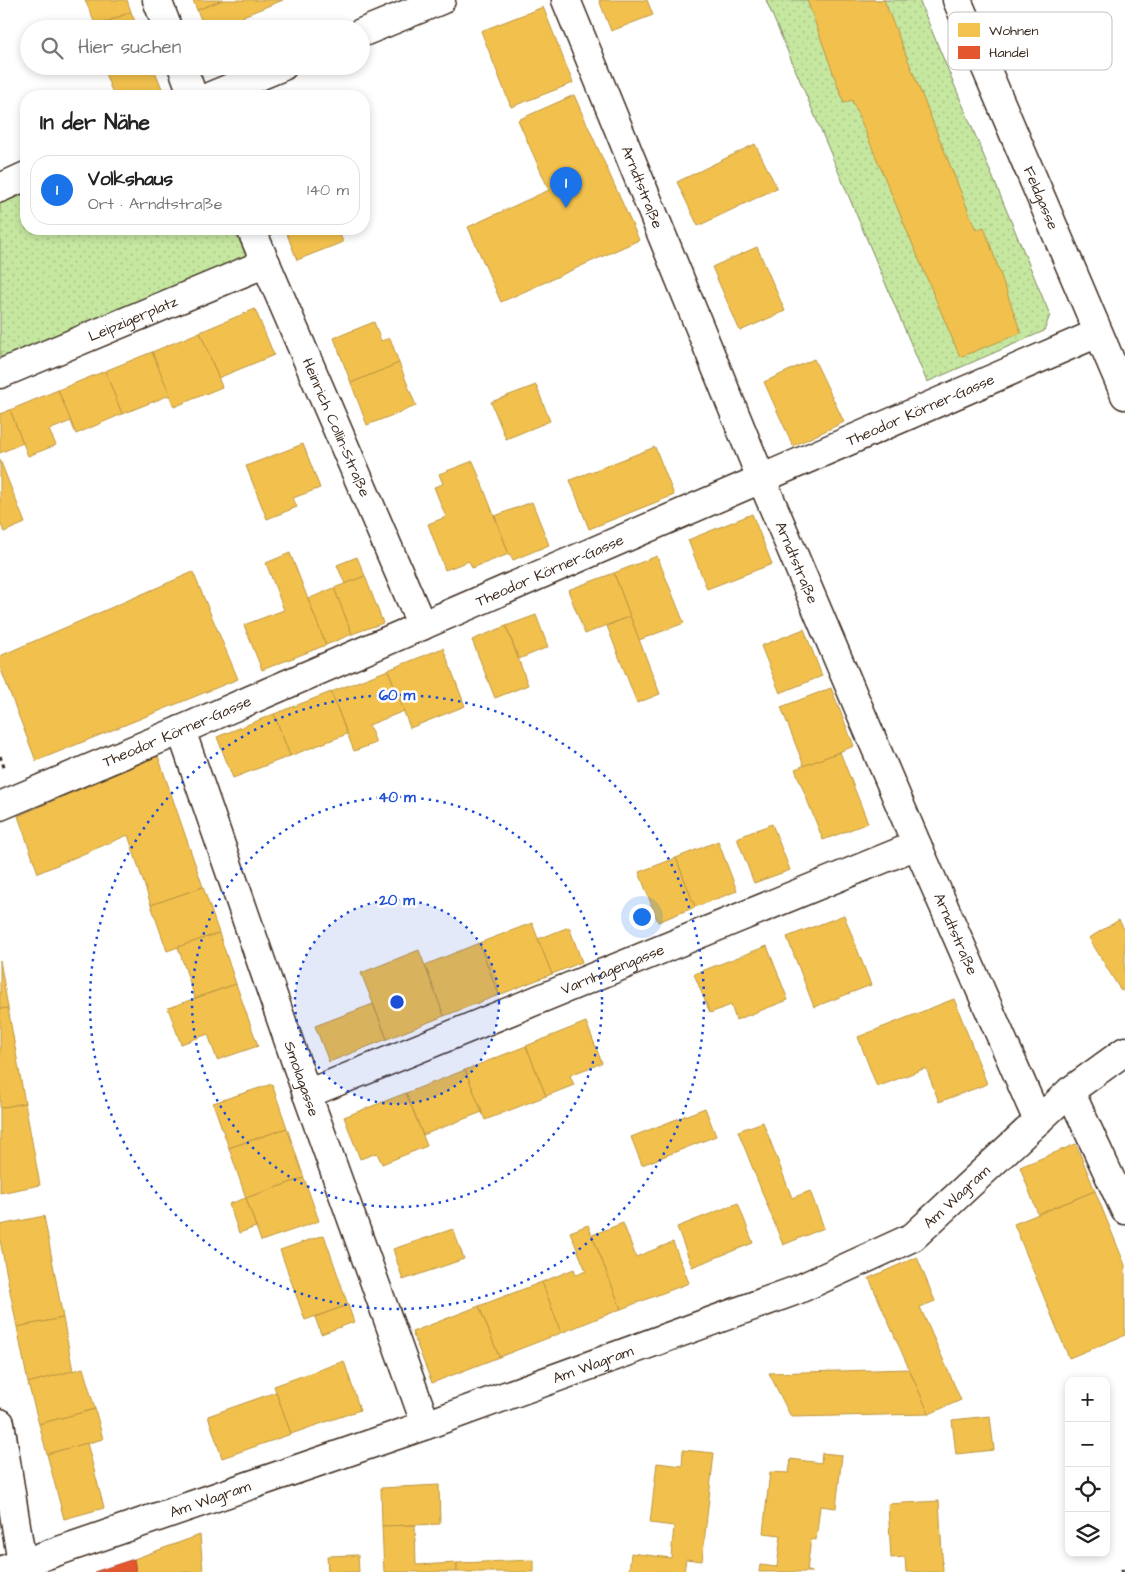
<!DOCTYPE html>
<html lang="de">
<meta charset="utf-8">
<style>
:root{--surface:#fff;--page:#f6f6f6;--text:#222;--muted:#767676;--line:#e0e0e0;--accent:#1a73e8}
body{margin:0;font-family:"Architects Daughter",sans-serif;background:var(--page);color:var(--text)}
.controls{position:absolute;right:15px;bottom:15px;display:grid;overflow:hidden;border-radius:10px;box-shadow:0 2px 8px #0003}
.controls button{width:45px;height:45px;display:grid;place-items:center;padding:0;border:0;border-bottom:1px solid var(--line);background:var(--surface);color:var(--text);font:25px sans-serif}
.you{position:absolute;left:641px;top:916px;width:18px;height:18px;margin:-12px;border:4px solid #fff;border-radius:50%;background:#1a73e8;box-shadow:0 0 0 8px #1a73e833}
.badge{display:grid;place-items:center;width:32px;height:32px;border-radius:50%;background:var(--accent);color:#fff;font-size:16px;font-weight:700}
.pin{position:absolute;translate:-50% -41px;filter:drop-shadow(0 1px 2px #0008)}
.pin::after{content:'';position:absolute;top:26px;width:18px;height:15px;background:inherit;clip-path:polygon(0 0,100% 0,50% 100%)}
.list{margin:0;padding:0;list-style:none}
h2{display:flex;justify-content:space-between;align-items:center;height:65px;margin:0;padding:0 20px;font-size:21px}
h2 small{font-size:16px;font-weight:400;color:var(--muted)}
.list li{display:grid;grid-template-columns:32px 1fr auto;gap:15px;align-items:center;box-sizing:border-box;height:70px;margin:0 10px 10px;padding:0 10px;border:1px solid var(--line);border-radius:20px}
.list b{display:block;font-size:19px;white-space:nowrap}
.list p{margin:0;font-size:16px;white-space:nowrap;color:var(--muted)}
.list em{font-size:16px;font-style:normal;color:var(--muted)}
.icon{flex:none;width:28px;height:28px;fill:none;stroke:currentColor;stroke-width:2;stroke-linecap:round;stroke-linejoin:round}
.map{position:relative;flex:none;width:1125px;height:1572px;overflow:hidden}
.search{position:absolute;background:var(--surface);box-shadow:0 2px 8px #0003;left:20px;top:20px;width:350px;height:55px;display:flex;align-items:center;gap:12px;box-sizing:border-box;padding:0 18px;border-radius:28px;color:var(--muted);font-size:19px}
.panel{position:absolute;background:var(--surface);box-shadow:0 2px 8px #0003;left:20px;top:90px;width:350px;height:145px;border-radius:20px}
.map>svg:first-child{display:block}
.grass{fill:url(#grass-dots);stroke:#80885f}
.homes{fill:#f2c14e;stroke:#bb9440}
.shops{fill:#e4572e;stroke:#b14a29}
.lines{fill:none;stroke-linecap:round;stroke-linejoin:round}
.minor-casing{stroke:#3b2a1e;stroke-width:31}
.path{stroke:#3b2a1e;stroke-width:3;stroke-dasharray:4 4;stroke-linecap:butt}
.minor{stroke:#fff;stroke-width:28}
.ring{fill:none;stroke:#1d4ed8;stroke-width:2.5;stroke-dasharray:2.5 5}
.labels{text-anchor:middle;stroke-width:5;stroke-linejoin:round;paint-order:stroke}
.street-label{font-size:15px;fill:#3b2a1e;stroke:#fff}
.key{fill:#fff;stroke:#c4bfbc;stroke-width:1}
.key-label{font-size:14px;fill:#3b2a1e}
.centre{fill:#1d4ed8;stroke:#fff;stroke-width:2.5}
.ring-label{font-size:15px;text-anchor:middle;font-weight:bold;fill:#1d4ed8;stroke:#fff;stroke-width:5;stroke-linejoin:round;paint-order:stroke}
</style>
<div class="map">
<svg width="1125" height="1572" viewBox="0 0 1125 1572">
<defs>
<pattern id="grass-dots" width="8" height="8" patternUnits="userSpaceOnUse" patternTransform="scale(1.25)"><rect width="8" height="8" fill="#c5e7a0"/><path d="M2 2h.1M6 6h.1" fill="none" stroke="#aac689" stroke-width="1.8" stroke-linecap="round"/></pattern>
</defs>
<rect width="100%" height="100%" fill="#fff"/>
<filter id="ink" filterUnits="userSpaceOnUse"><feTurbulence type="fractalNoise" baseFrequency=".02" numOctaves="2"/><feDisplacementMap in="SourceGraphic" scale="10" xChannelSelector="R" yChannelSelector="G"/><feConvolveMatrix kernelMatrix="1 2 1 2 8 2 1 2 1" color-interpolation-filters="sRGB"/></filter>
<g filter="url(#ink)">
<g class="grass">
<polygon points="766,0 919,0 1050,315 1044,331 927,382"/>
<polygon points="26,193 26,229 236,229 248,258 0,360 0,204"/>
</g>
<g class="homes">
<polygon points="85,0 127,0 131,12 96,26"/>
<polygon points="193,0 223,0 197,10"/>
<polygon points="223,0 283,0 243,16 248,29 205,29 197,10"/>
<polygon points="599,0 647,0 653,15 611,31"/>
<polygon points="807,0 884,0 976,230 984,227 1021,333 960,357 852,100 844,103"/>
<polygon points="543,7 573,83 511,107 481,31"/>
<polygon points="131,12 138,29 97,29 96,26"/>
<polygon points="102,66 153,66 165,96 114,96"/>
<polygon points="219,66 248,66 223,76"/>
<polygon points="574,95 639,240 501,302 468,227 549,190 518,120"/>
<polygon points="755,144 777,188 698,226 677,182"/>
<polygon points="285,229 338,229 343,242 297,260"/>
<polygon points="757,247 785,311 740,331 712,267"/>
<polygon points="255,309 274,355 218,378 200,332"/>
<polygon points="374,322 381,341 390,338 399,363 351,383 334,338"/>
<polygon points="200,332 222,387 174,407 152,352"/>
<polygon points="152,352 170,395 122,414 105,371"/>
<polygon points="814,359 844,422 793,446 764,382"/>
<polygon points="399,363 416,406 367,425 351,383"/>
<polygon points="105,371 122,414 76,434 58,390"/>
<polygon points="536,385 550,421 506,439 491,402"/>
<polygon points="58,390 71,421 49,430 56,445 28,456 10,410"/>
<polygon points="10,410 23,443 0,453 0,414"/>
<polygon points="303,444 320,488 293,498 297,507 267,519 246,466"/>
<polygon points="655,447 674,495 589,529 570,480"/>
<polygon points="0,460 25,523 4,532 0,522"/>
<polygon points="473,461 509,554 472,568 469,561 445,570 428,524 446,517 434,487 443,484 439,474"/>
<polygon points="532,502 549,545 513,560 509,554 495,516"/>
<polygon points="752,514 772,564 707,589 688,540"/>
<polygon points="290,553 326,645 262,670 244,625 284,610 266,563"/>
<polygon points="657,556 684,623 639,640 614,573"/>
<polygon points="357,557 365,576 345,584 337,565"/>
<polygon points="193,572 238,679 36,761 0,667 0,656"/>
<polygon points="614,573 630,616 585,634 568,590"/>
<polygon points="365,576 383,623 352,634 334,588"/>
<polygon points="334,588 352,634 326,645 308,599"/>
<polygon points="536,615 548,647 519,659 506,626"/>
<polygon points="630,616 660,694 637,703 607,626"/>
<polygon points="506,626 528,685 495,698 472,640"/>
<polygon points="804,629 822,676 780,693 761,646"/>
<polygon points="443,648 465,706 410,728 388,670"/>
<polygon points="388,670 404,711 369,725 376,743 354,751 331,692"/>
<polygon points="831,688 854,746 804,766 781,707"/>
<polygon points="331,692 347,734 290,756 274,714"/>
<polygon points="274,714 290,756 233,778 217,737"/>
<polygon points="840,752 868,823 823,840 795,769"/>
<polygon points="158,756 203,887 151,905 128,835 38,873 18,816"/>
<polygon points="772,824 790,870 754,883 737,838"/>
<polygon points="718,841 737,891 695,907 676,858"/>
<polygon points="676,858 695,907 658,922 639,872"/>
<polygon points="203,887 219,933 167,951 151,905"/>
<polygon points="844,915 871,985 814,1007 787,937"/>
<polygon points="1119,920 1125,931 1125,989 1121,991 1089,938"/>
<polygon points="532,923 552,974 499,995 479,943"/>
<polygon points="569,927 582,962 552,974 538,939"/>
<polygon points="219,933 236,984 195,998 178,947"/>
<polygon points="479,943 499,995 444,1016 425,965"/>
<polygon points="767,946 788,1000 736,1020 731,1005 710,1013 694,974"/>
<polygon points="419,950 444,1016 387,1039 361,973"/>
<polygon points="0,960 8,1008 0,1009"/>
<polygon points="236,984 258,1046 217,1060 208,1034 181,1044 168,1008"/>
<polygon points="954,999 987,1084 939,1102 926,1068 877,1087 858,1037"/>
<polygon points="373,1004 387,1039 329,1062 315,1026"/>
<polygon points="8,1008 25,1103 0,1108 0,1009"/>
<polygon points="586,1022 602,1063 570,1075 574,1085 546,1096 526,1046"/>
<polygon points="526,1046 546,1096 485,1120 465,1070"/>
<polygon points="465,1070 482,1112 423,1135 406,1093"/>
<polygon points="272,1084 287,1128 229,1148 213,1103"/>
<polygon points="406,1093 427,1146 382,1164 377,1153 360,1159 344,1117"/>
<polygon points="25,1103 40,1185 0,1193 0,1108"/>
<polygon points="705,1108 716,1136 642,1165 631,1137"/>
<polygon points="763,1122 792,1198 810,1191 824,1228 783,1245 738,1131"/>
<polygon points="287,1128 304,1178 246,1198 229,1148"/>
<polygon points="1076,1144 1095,1191 1038,1214 1020,1167"/>
<polygon points="304,1178 319,1221 261,1241 246,1198"/>
<polygon points="1095,1191 1125,1265 1125,1335 1069,1358 1014,1224"/>
<polygon points="246,1198 256,1227 239,1233 229,1204"/>
<polygon points="738,1203 753,1243 692,1267 677,1227"/>
<polygon points="44,1216 63,1318 17,1327 0,1240 0,1225"/>
<polygon points="623,1223 636,1257 673,1242 689,1283 621,1309 592,1235"/>
<polygon points="588,1225 621,1309 561,1333 542,1282 574,1269 576,1275 586,1271 570,1232"/>
<polygon points="453,1229 464,1259 403,1280 393,1249"/>
<polygon points="324,1235 348,1305 305,1320 280,1250"/>
<polygon points="917,1257 935,1301 920,1307 961,1400 929,1414 869,1278"/>
<polygon points="542,1282 561,1333 499,1357 479,1306"/>
<polygon points="348,1305 354,1322 321,1334 315,1317"/>
<polygon points="479,1306 499,1357 432,1383 412,1332"/>
<polygon points="63,1318 73,1371 28,1383 17,1327"/>
<polygon points="344,1361 360,1410 291,1434 274,1386"/>
<polygon points="83,1368 95,1409 39,1424 28,1383"/>
<polygon points="909,1369 929,1414 791,1417 769,1373"/>
<polygon points="276,1392 291,1434 222,1458 208,1416"/>
<polygon points="95,1409 103,1439 47,1454 39,1424"/>
<polygon points="990,1416 994,1450 956,1454 952,1420"/>
<polygon points="87,1443 104,1508 64,1519 47,1454"/>
<polygon points="683,1450 714,1453 702,1561 686,1559 684,1572 629,1572 631,1553 671,1558 674,1526 650,1523 657,1463 682,1466"/>
<polygon points="822,1453 842,1455 836,1508 820,1506 816,1540 811,1539 807,1571 812,1572 759,1572 760,1565 777,1567 781,1535 763,1533 770,1472 789,1473 791,1459 821,1463"/>
<polygon points="439,1485 440,1524 382,1526 381,1488"/>
<polygon points="939,1501 943,1572 906,1572 905,1557 891,1558 888,1504"/>
<polygon points="415,1525 416,1565 457,1563 457,1572 384,1572 382,1526"/>
<polygon points="200,1535 203,1572 136,1572 134,1559"/>
<polygon points="358,1555 359,1572 328,1572 327,1556"/>
<polygon points="534,1560 534,1572 457,1572 457,1563"/>
</g>
<polygon class="shops" points="134,1559 136,1572 94,1572"/>
<g class="lines">
<g class="minor-casing">
<g id="minor">
<polyline points="157,0 168,29"/>
<path id="s1" d="M566 0 761 478 917 845 1038 1121"/>
<path id="s2" d="M957 0 1125 395"/>
<polyline points="361,33 441,0"/>
<polyline points="182,66 193,96"/>
<polyline points="211,96 283,66"/>
<polyline points="0,188 26,176"/>
<path id="s3" d="M251 229 422 626"/>
<path id="s4" d="M0 374 266 263"/>
<path id="s5" d="M181 730 307 1094 426 1425"/>
<path id="s6" d="M0 806 181 730 1098 333"/>
<polyline points="1070,1091 1125,1210"/>
<path id="s7" d="M307 1094 917 845"/>
<polyline points="0,1423 22,1564"/>
<path id="s8" d="M0 1571 426 1425 797 1290 913 1237 1070 1091 1125 1051"/>
</g>
</g>
<g class="path">
<polyline points="0,756 5,770"/>
<polyline points="1121,1572 1125,1569"/>
</g>
<use href="#minor" class="minor"/>
</g>
</g>
<circle cx="397" cy="1002" r="102" fill="#1d4ed8" fill-opacity=".12"/>
<g class="ring">
<circle cx="397" cy="1002" r="102"/>
<circle cx="397" cy="1002" r="205"/>
<circle cx="397" cy="1002" r="307"/>
</g>
<g class="labels">
<g class="street-label">
<text dy="5" stroke="none"><textPath href="#s1" startOffset="202">Arndtstraße</textPath></text>
<text dy="5" stroke="none"><textPath href="#s2" startOffset="215">Feldgasse</textPath></text>
<text dy="5" stroke="none"><textPath href="#s4" startOffset="144">Leipzigerplatz</textPath></text>
<text dy="5" stroke="none"><textPath href="#s6" startOffset="1002">Theodor Körner-Gasse</textPath></text>
<text dy="5" stroke="none"><textPath href="#s3" startOffset="216">Heinrich Collin-Straße</textPath></text>
<text dy="5" stroke="none"><textPath href="#s1" startOffset="608">Arndtstraße</textPath></text>
<text dy="5" stroke="none"><textPath href="#s6" startOffset="598">Theodor Körner-Gasse</textPath></text>
<text dy="5" stroke="none"><textPath href="#s6" startOffset="192">Theodor Körner-Gasse</textPath></text>
<text dy="5" stroke="none"><textPath href="#s1" startOffset="1012">Arndtstraße</textPath></text>
<text dy="5" stroke="none"><textPath href="#s7" startOffset="330">Varnhagengasse</textPath></text>
<text dy="5" stroke="none"><textPath href="#s5" startOffset="369">Smolagasse</textPath></text>
<text dy="5" stroke="none"><textPath href="#s8" startOffset="1032">Am Wagram</textPath></text>
<text dy="5" stroke="none"><textPath href="#s8" startOffset="628">Am Wagram</textPath></text>
<text dy="5" stroke="none"><textPath href="#s8" startOffset="222">Am Wagram</textPath></text>
</g>
</g>
<rect x="948" y="12" width="164" height="58" rx="8" class="key"/>
<rect x="958" y="23" width="22" height="14" fill="#f2c14e"/>
<rect x="958" y="46" width="22" height="13" fill="#e4572e"/>
<g class="key-label">
<text x="989" y="35">Wohnen</text>
<text x="989" y="57">Handel</text>
</g>
<circle cx="397" cy="1002" r="8" class="centre"/>
<g class="ring-label">
<text x="397" y="700">60 m</text>
<text x="397" y="802">40 m</text>
<text x="397" y="905">20 m</text>
</g>
</svg>
<div class="controls">
<button>+</button>
<button>−</button>
<button><svg class="icon" aria-label="locate" viewBox="0 0 24 24"><circle cx="12" cy="12" r="6"/><path d="M12 2v4M12 18v4M2 12h4M18 12h4"/></svg></button>
<button><svg class="icon" aria-label="layers" viewBox="0 0 24 24"><path d="M12 4l9 5-9 5-9-5zM3 14l9 5 9-5"/></svg></button>
</div>
<div class="you"></div>
<div class="pin badge" style="left:566px;top:208px">1</div>
<div class="search"><svg class="icon" aria-label="search" viewBox="0 0 24 24"><circle cx="10" cy="10" r="6"/><path d="M15 15l6 6"/></svg>Hier suchen</div>
<section class="panel">
<h2>In der Nähe<small></small></h2>
<ul class="list">
<li><span class="badge">1</span><div><b>Volkshaus</b><p>Ort · Arndtstraße</p></div><em>140 m</em></li>
</ul>
</section>
</div>
